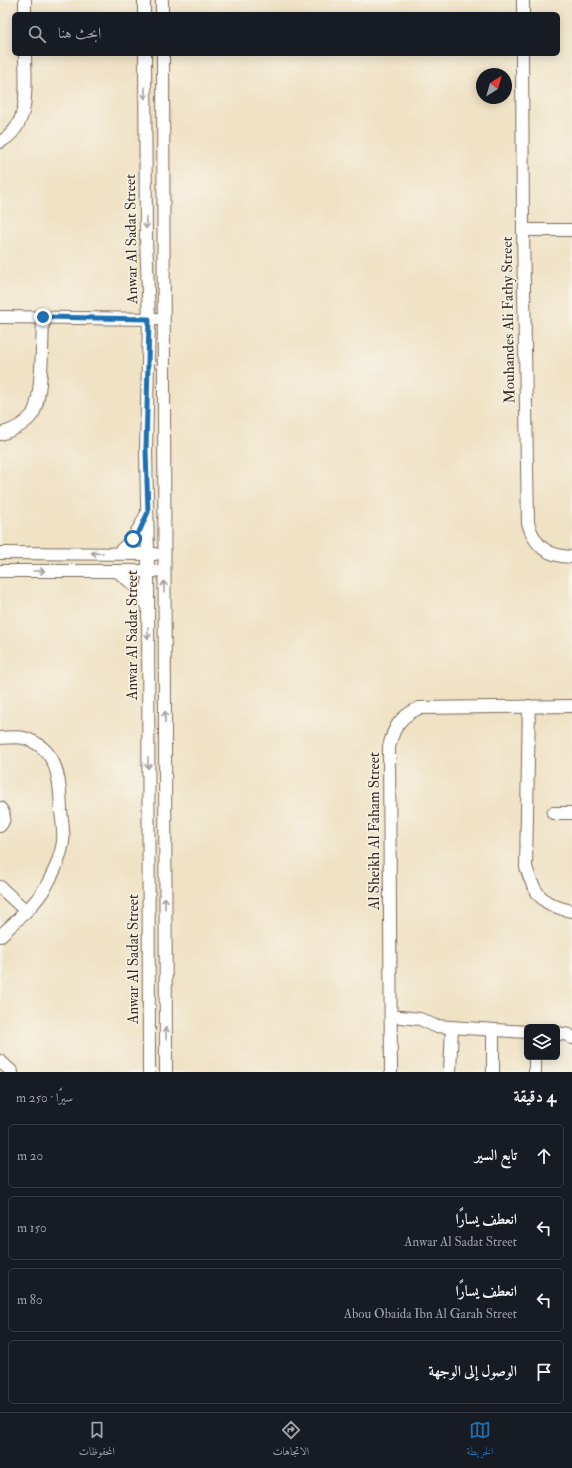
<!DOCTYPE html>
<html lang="ar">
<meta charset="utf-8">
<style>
:root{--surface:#171b24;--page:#242831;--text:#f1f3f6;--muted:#9ea1a6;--line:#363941;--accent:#1f6fb2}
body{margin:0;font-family:"IM FELL Double Pica",Amiri,serif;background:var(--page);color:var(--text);direction:rtl}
.controls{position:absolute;right:12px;bottom:12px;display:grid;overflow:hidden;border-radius:6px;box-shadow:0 2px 10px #0003}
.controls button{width:36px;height:36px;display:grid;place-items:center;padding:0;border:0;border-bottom:1px solid var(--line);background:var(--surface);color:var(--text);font:20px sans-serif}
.compass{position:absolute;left:476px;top:68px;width:36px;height:36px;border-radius:50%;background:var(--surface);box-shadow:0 2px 10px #0003;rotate:37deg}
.stop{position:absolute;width:12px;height:12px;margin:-9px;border:3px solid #1f6fb2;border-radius:50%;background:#fff}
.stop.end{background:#1f6fb2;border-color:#fff;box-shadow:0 1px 4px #0008}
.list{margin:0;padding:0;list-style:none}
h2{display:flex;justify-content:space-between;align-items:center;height:52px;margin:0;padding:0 16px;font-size:17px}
h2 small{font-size:13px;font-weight:400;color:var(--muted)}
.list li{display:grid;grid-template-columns:26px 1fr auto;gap:12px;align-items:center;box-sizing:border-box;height:64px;margin:0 8px 8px;padding:0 8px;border:1px solid var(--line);border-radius:6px}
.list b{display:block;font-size:15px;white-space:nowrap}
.list p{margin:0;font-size:13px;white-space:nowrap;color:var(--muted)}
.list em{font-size:13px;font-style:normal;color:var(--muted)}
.icon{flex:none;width:22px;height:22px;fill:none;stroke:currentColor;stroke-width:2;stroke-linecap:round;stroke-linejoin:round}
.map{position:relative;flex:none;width:572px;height:1072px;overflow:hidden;direction:ltr}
.search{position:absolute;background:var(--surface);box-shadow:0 2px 10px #0003;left:12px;right:12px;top:12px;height:44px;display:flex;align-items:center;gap:10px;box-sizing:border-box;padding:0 14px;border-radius:6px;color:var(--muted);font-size:15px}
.sheet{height:340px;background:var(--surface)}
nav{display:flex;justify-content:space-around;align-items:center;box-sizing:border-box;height:56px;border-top:1px solid var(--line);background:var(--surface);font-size:11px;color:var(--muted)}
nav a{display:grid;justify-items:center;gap:2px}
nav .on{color:var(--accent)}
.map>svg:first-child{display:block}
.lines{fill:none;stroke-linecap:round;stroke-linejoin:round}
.minor-casing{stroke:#7a6a58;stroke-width:14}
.minor{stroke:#fff;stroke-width:12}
.oneway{stroke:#a79f9a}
.route{stroke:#1f6fb2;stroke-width:5}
.labels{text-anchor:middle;stroke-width:3;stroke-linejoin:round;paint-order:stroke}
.street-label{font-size:15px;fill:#3b2a1e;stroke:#f7f3e8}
</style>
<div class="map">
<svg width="572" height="1072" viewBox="0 0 572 1072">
<rect width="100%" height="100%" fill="#f7f3e8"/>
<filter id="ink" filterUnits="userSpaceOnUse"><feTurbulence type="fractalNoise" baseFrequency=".025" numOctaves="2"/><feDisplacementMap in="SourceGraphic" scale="8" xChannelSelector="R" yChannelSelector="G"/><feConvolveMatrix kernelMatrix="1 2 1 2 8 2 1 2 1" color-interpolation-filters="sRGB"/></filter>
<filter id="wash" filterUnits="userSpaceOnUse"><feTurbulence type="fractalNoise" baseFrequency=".012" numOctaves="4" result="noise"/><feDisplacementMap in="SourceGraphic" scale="16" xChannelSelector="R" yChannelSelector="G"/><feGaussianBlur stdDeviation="0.9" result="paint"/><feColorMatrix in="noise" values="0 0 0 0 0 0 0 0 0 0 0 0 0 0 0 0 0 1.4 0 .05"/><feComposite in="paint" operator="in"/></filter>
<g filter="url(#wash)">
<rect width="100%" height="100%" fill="#f0e2c5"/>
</g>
<g filter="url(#ink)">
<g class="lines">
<g class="minor-casing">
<g id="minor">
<polyline points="25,0 25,14"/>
<polyline points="144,0 144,14"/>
<polyline points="162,0 162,14"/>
<polyline points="523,14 523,0"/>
<polyline points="145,54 146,237 149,319 146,450 148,553 149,1072"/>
<polyline points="163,54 166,1072"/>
<path d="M522 54 523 230 528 523C535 547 547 556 572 557"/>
<path d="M0 142C32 125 25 85 25 54"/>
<polyline points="523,230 572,230"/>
<polyline points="0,317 156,319"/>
<path d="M0 434C11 431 24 425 32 415 43 400 42 338 43 317"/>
<polyline points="0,553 155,554"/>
<path d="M118 553C131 542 139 531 146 515"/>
<polyline points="0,571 155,571"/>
<polyline points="117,571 133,584 148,606"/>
<path d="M529 706 526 867C534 894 543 906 572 911"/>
<path d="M0 738C7 738 17 736 24 738 59 748 60 782 61 811 62 821 64 832 63 842 61 854 56 868 50 879 39 902 18 919 0 936"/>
<path d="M0 808C5 814 5 820 0 826"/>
<polyline points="553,813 572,813"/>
<polyline points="0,887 26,911"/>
<polyline points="391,1016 420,1019 435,1026 527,1032"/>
<polyline points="493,1030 493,1072"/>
<polyline points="557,1033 569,1035 572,1038"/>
<polyline points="0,1061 12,1072"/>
<path d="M391 1072 389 747C394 726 400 717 419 708L572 706"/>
<polyline points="450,1072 452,1027"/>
<polyline points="535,1072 535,1057"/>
</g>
</g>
<use href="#minor" class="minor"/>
</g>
<defs><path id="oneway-shaft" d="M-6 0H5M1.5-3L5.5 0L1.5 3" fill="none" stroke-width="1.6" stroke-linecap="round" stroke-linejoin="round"/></defs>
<g class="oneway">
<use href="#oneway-shaft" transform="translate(145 93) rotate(90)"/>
<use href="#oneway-shaft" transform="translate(146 223) rotate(89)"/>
<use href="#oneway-shaft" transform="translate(97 553) rotate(-179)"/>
<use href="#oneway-shaft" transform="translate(39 571)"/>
<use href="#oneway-shaft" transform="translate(164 587) rotate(-90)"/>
<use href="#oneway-shaft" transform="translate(148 633) rotate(90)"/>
<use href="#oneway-shaft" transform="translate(165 717) rotate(-90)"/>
<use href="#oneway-shaft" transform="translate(148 763) rotate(90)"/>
<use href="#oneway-shaft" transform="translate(165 903) rotate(-90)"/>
<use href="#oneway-shaft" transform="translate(166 1033) rotate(-90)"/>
</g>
</g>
<g class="lines" filter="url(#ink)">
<polyline class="route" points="43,317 149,319 146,450 148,512 140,530 133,539"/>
</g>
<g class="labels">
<g class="street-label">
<text transform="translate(131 239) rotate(-91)" y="5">Anwar Al Sadat Street</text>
<text transform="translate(508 320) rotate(-91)" y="5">Mouhandes Ali Fathy Street</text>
<text transform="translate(132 635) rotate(-90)" y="5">Anwar Al Sadat Street</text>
<text transform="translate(374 831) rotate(-90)" y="5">Al Sheikh Al Faham Street</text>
<text transform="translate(133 959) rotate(-90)" y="5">Anwar Al Sadat Street</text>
</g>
</g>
</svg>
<div class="controls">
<button><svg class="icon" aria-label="layers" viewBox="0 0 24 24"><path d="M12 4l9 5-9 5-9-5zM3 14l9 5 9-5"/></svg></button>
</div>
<svg class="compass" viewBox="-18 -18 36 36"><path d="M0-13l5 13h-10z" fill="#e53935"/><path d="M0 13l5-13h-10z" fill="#9ea1a6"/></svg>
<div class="stop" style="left:133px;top:539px"></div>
<div class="stop end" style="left:43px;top:317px"></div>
<div class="search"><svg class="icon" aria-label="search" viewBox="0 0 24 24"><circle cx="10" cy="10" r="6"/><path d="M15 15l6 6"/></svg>ابحث هنا</div>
</div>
<section class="sheet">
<h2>4 دقيقة<small>سيرًا · 250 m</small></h2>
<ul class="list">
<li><svg class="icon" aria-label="ahead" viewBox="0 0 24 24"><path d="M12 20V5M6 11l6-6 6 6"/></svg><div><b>تابع السير</b></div><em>20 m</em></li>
<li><svg class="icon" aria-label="left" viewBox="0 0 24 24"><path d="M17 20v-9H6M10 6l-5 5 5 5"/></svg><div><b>انعطف يسارًا</b><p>Anwar Al Sadat Street</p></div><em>150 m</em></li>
<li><svg class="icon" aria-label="left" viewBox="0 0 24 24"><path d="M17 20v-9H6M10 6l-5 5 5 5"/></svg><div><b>انعطف يسارًا</b><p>Abou Obaida Ibn Al Garah Street</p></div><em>80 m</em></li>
<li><svg class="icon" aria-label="arrive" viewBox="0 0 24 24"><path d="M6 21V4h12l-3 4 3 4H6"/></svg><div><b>الوصول إلى الوجهة</b></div></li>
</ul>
</section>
<nav>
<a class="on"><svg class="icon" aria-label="map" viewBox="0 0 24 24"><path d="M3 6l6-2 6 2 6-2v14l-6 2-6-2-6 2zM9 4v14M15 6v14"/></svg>الخريطة</a>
<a><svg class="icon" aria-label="directions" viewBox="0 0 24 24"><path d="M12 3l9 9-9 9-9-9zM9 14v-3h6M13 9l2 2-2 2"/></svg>الاتجاهات</a>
<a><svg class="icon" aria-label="saved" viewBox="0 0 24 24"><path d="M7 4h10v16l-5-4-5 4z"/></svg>المحفوظات</a>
</nav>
